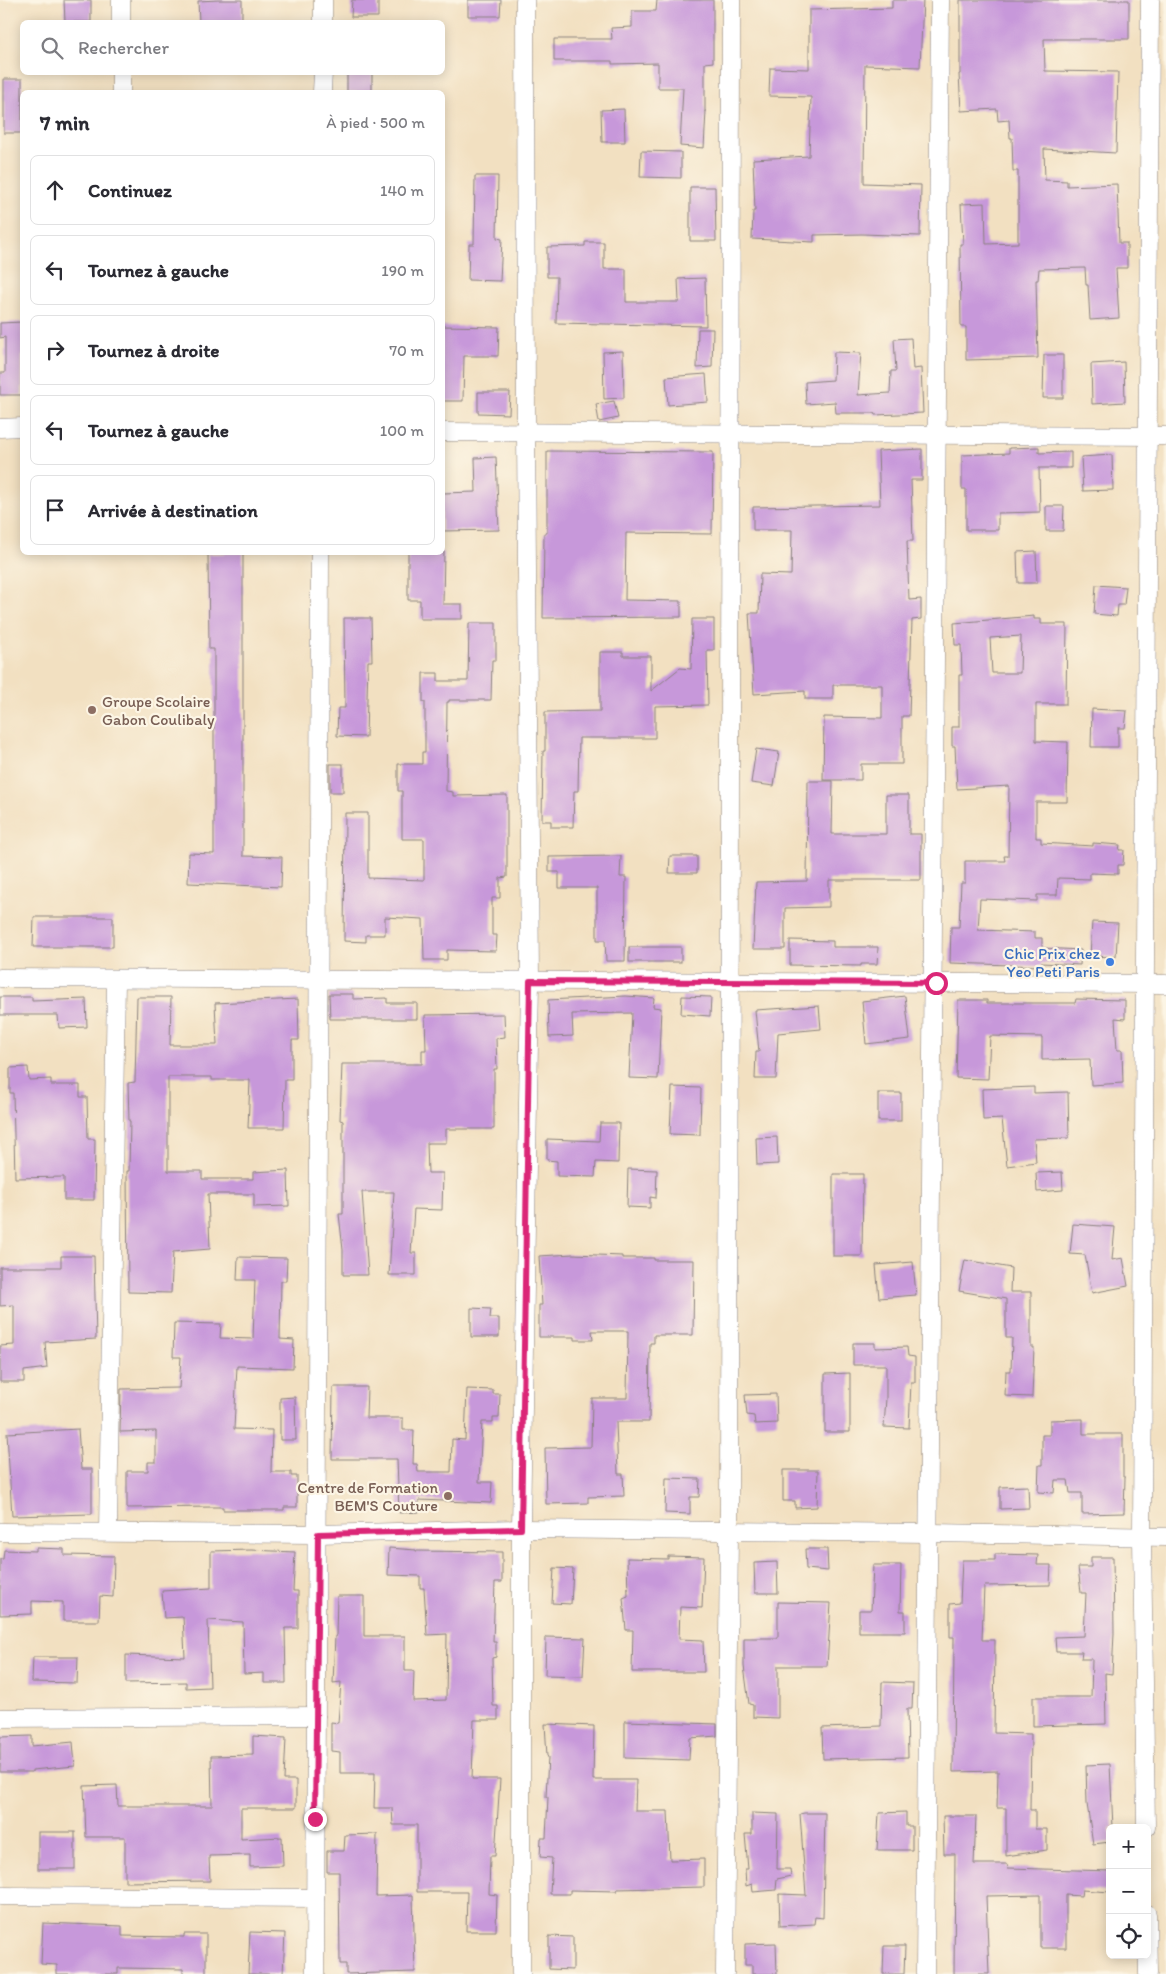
<!DOCTYPE html>
<html lang="fr">
<meta charset="utf-8">
<style>
:root{--surface:#fff;--page:#f7f7f7;--text:#2b2b33;--muted:#7c7c81;--line:#e1e1e2}
body{margin:0;font-family:Itim,sans-serif;background:var(--page);color:var(--text)}
.controls{position:absolute;right:15px;bottom:15px;display:grid;overflow:hidden;border-radius:8px;box-shadow:0 2px 12px #0003}
.controls button{width:45px;height:45px;display:grid;place-items:center;padding:0;border:0;border-bottom:1px solid var(--line);background:var(--surface);color:var(--text);font:25px sans-serif}
.stop{position:absolute;width:15px;height:15px;margin:-11px;border:4px solid #db2777;border-radius:50%;background:#fff}
.stop.end{background:#db2777;border-color:#fff;box-shadow:0 1px 5px #0008}
.list{margin:0;padding:0;list-style:none}
h2{display:flex;justify-content:space-between;align-items:center;height:65px;margin:0;padding:0 20px;font-size:21px}
h2 small{font-size:16px;font-weight:400;color:var(--muted)}
.list li{display:grid;grid-template-columns:32px 1fr auto;gap:15px;align-items:center;box-sizing:border-box;height:70px;margin:0 10px 10px;padding:0 10px;border:1px solid var(--line);border-radius:8px}
.list b{display:block;font-size:19px;white-space:nowrap}
.list em{font-size:16px;font-style:normal;color:var(--muted)}
.icon{flex:none;width:28px;height:28px;fill:none;stroke:currentColor;stroke-width:2;stroke-linecap:round;stroke-linejoin:round}
.map{position:relative;flex:none;width:1166px;height:1974px;overflow:hidden}
.search{position:absolute;background:var(--surface);box-shadow:0 2px 12px #0003;left:20px;top:20px;width:425px;height:55px;display:flex;align-items:center;gap:12px;box-sizing:border-box;padding:0 18px;border-radius:8px;color:var(--muted);font-size:19px}
.panel{position:absolute;background:var(--surface);box-shadow:0 2px 12px #0003;left:20px;top:90px;width:425px;height:465px;border-radius:8px}
.map>svg:first-child{display:block}
.building{fill:#c798da;fill-rule:evenodd}
.lines{fill:none;stroke-linecap:round;stroke-linejoin:round}
.minor-casing{stroke:#8a817e;stroke-width:19}
.minor{stroke:#fff;stroke-width:18}
.route{stroke:#db2777;stroke-width:6}
.education-dot{fill:#8d6e63;stroke:#fcf5e5;stroke-width:2}
.shop-dot{fill:#3f7fe0;stroke:#fcf5e5;stroke-width:2}
.labels{text-anchor:middle;stroke-width:4.5;stroke-linejoin:round;paint-order:stroke}
.education-label{font-size:16px;fill:#785e54;stroke:#fcf5e5;text-anchor:start}
.shop-label{font-size:16px;fill:#366cbe;stroke:#fcf5e5;text-anchor:end}
</style>
<div class="map">
<svg width="1166" height="1974" viewBox="0 0 1166 1974">
<rect width="100%" height="100%" fill="#fcf5e5"/>
<filter id="ink" filterUnits="userSpaceOnUse"><feTurbulence type="fractalNoise" baseFrequency=".02" numOctaves="2"/><feDisplacementMap in="SourceGraphic" scale="10" xChannelSelector="R" yChannelSelector="G"/><feConvolveMatrix kernelMatrix="1 2 1 2 8 2 1 2 1" color-interpolation-filters="sRGB"/></filter>
<filter id="wash" filterUnits="userSpaceOnUse"><feTurbulence type="fractalNoise" baseFrequency=".0096" numOctaves="4" result="noise"/><feDisplacementMap in="SourceGraphic" scale="20" xChannelSelector="R" yChannelSelector="G"/><feGaussianBlur stdDeviation="1.12" result="paint"/><feColorMatrix in="noise" values="0 0 0 0 0 0 0 0 0 0 0 0 0 0 0 0 0 1.4 0 .05"/><feComposite in="paint" operator="in"/></filter>
<g filter="url(#wash)">
<rect width="100%" height="100%" fill="#f2e0c1"/>
<g id="blocks">
<g class="building">
<polygon points="64,0 91,0 91,22 65,22"/>
<polygon points="218,0 242,0 242,22 199,22 198,1"/>
<polygon points="352,0 378,0 378,17 351,17"/>
<polygon points="468,0 501,0 500,16 468,16"/>
<polygon points="657,0 713,0 713,62 705,63 705,111 706,111 704,148 680,146 683,88 658,88 658,63 612,64 612,61 554,61 554,39 612,39 611,28 632,27 632,11 656,11"/>
<polygon points="892,0 923,0 920,67 865,65 864,183 921,185 920,236 862,234 814,235 814,242 752,239 753,211 755,211 753,159 809,156 811,97 769,96 770,68 809,69 809,10 892,8"/>
<polygon points="960,0 1129,0 1129,39 1044,39 1045,71 1118,72 1116,153 1044,149 1045,180 1067,181 1067,186 1117,184 1119,243 1127,243 1127,268 1116,268 1119,318 1090,320 1088,285 1086,285 1085,268 1039,269 1038,280 1036,280 1038,358 966,360 966,327 961,327 960,244 963,244 961,204 985,203 986,244 1018,243 1018,171 1013,171 1012,138 1010,138 1009,120 998,121 997,109 961,111 959,74 960,74"/>
<rect x="347" y="72" width="25" height="20"/>
<rect x="4" y="79" width="18" height="54"/>
<polygon points="624,109 625,142 602,142 601,110"/>
<polygon points="641,151 681,152 681,178 640,177"/>
<polygon points="475,176 498,176 497,238 502,239 500,281 468,280 469,244 474,244"/>
<polygon points="690,187 715,187 716,241 690,241"/>
<polygon points="585,242 604,242 604,269 626,269 626,302 679,302 678,279 705,278 706,326 556,323 557,277 547,277 547,247 585,246"/>
<polygon points="22,322 22,395 0,395 0,373 5,373 5,337 0,338 0,323"/>
<polygon points="442,326 499,327 498,356 464,356 463,401 442,401"/>
<polygon points="698,329 713,329 712,367 697,368"/>
<polygon points="911,338 913,369 921,368 923,413 875,415 874,413 836,413 835,402 806,404 805,382 833,380 834,352 861,353 858,395 890,393 891,371 896,371 894,339"/>
<polygon points="623,351 624,398 604,399 603,352"/>
<polygon points="1044,355 1063,355 1063,398 1043,398"/>
<polygon points="1124,362 1125,402 1092,404 1091,364"/>
<polygon points="706,374 708,402 668,405 666,377"/>
<polygon points="478,392 510,392 509,414 478,413"/>
<polygon points="614,401 618,418 599,422 596,404"/>
<polygon points="1039,447 1039,453 1071,452 1071,468 1039,468 1040,512 998,513 998,530 966,530 966,489 962,489 962,455 1009,453 1009,448"/>
<polygon points="922,449 922,480 911,480 913,541 907,541 909,600 921,599 921,619 912,620 909,716 902,716 902,764 861,764 861,780 823,780 824,717 882,718 882,685 833,685 833,699 805,699 805,691 754,694 749,613 759,613 760,574 791,575 792,530 753,530 753,507 880,505 878,451"/>
<polygon points="547,451 713,452 712,534 626,533 625,600 681,601 681,617 543,618 544,533 547,533"/>
<polygon points="1112,455 1113,490 1083,491 1081,457"/>
<polygon points="496,457 499,530 442,531 442,493 476,492 475,458"/>
<polygon points="1046,506 1064,506 1063,531 1046,531"/>
<polygon points="1036,551 1037,583 1018,583 1017,552"/>
<polygon points="408,552 444,552 443,604 462,604 462,619 420,619 420,600 408,600"/>
<polygon points="243,553 243,856 282,857 281,887 188,883 189,853 214,854 214,649 209,649 208,554"/>
<polygon points="1096,585 1126,587 1124,605 1118,605 1117,616 1094,614"/>
<path d="M1034 616V619H1041V624H1067L1066 704H1036V741L1068 742 1067 802H1036V838H1041V843L1093 846V843L1120 845 1119 850H1124L1123 865H1118V874L1090 873V879L1058 878 1057 895H1037V901L980 899 978 930 1035 932V938H1042V948L1081 950 1080 965 1041 963V966L950 963 951 927H959L961 883H965V861H1005L1004 856H1008L1009 786 957 789 955 746H952V727H959V675H962L961 645H955L954 623ZM1021 636 1020 673H992L990 638Z"/>
<polygon points="344,618 371,618 372,661 368,661 366,737 337,736 338,708 345,708"/>
<polygon points="692,619 714,619 714,650 707,650 708,705 655,706 655,738 579,738 578,791 574,791 573,827 551,827 551,821 542,821 543,751 545,751 545,712 600,711 600,652 623,652 623,656 651,656 651,691 680,668 691,669"/>
<polygon points="469,623 496,623 496,660 492,660 491,700 449,700 449,702 447,702 446,791 453,792 453,796 507,795 507,877 500,878 500,898 492,898 492,935 497,935 496,951 447,950 447,960 424,960 423,919 385,917 385,935 366,935 366,942 344,941 345,813 368,813 368,878 424,880 424,839 402,839 402,791 398,791 398,764 422,764 422,752 425,752 425,702 423,702 423,673 438,673 438,681 468,681"/>
<polygon points="1092,709 1127,711 1125,728 1118,728 1118,747 1091,747"/>
<polygon points="756,749 779,752 774,786 751,783"/>
<rect x="330" y="764" width="13" height="28"/>
<polygon points="808,781 833,781 832,834 886,834 886,795 909,795 909,834 921,834 921,880 829,880 829,907 785,908 785,949 753,949 756,882 807,881"/>
<polygon points="621,856 620,877 626,877 625,961 606,961 605,940 597,940 597,888 559,888 559,872 549,872 549,857"/>
<polygon points="670,856 697,856 697,873 669,873"/>
<polygon points="34,917 113,917 113,947 33,947"/>
<polygon points="1092,922 1118,923 1116,957 1090,956"/>
<polygon points="790,940 833,941 833,947 878,947 877,964 861,964 861,966 790,965"/>
<rect x="629" y="947" width="52" height="15"/>
<polygon points="329,994 353,994 353,999 387,998 387,1003 417,1003 417,1019 330,1019"/>
<polygon points="626,996 654,998 653,1007 661,1008 658,1079 629,1078 632,1013 572,1014 573,1036 549,1037 548,1000"/>
<polygon points="682,996 711,997 710,1016 681,1014"/>
<polygon points="905,996 910,1039 866,1044 862,1001"/>
<polygon points="0,997 32,997 32,1001 86,999 87,1027 59,1028 58,1015 0,1015"/>
<polygon points="137,997 171,997 170,1045 217,1045 215,1003 298,999 299,1040 292,1040 292,1080 285,1080 284,1128 248,1128 250,1080 212,1080 212,1077 168,1077 168,1171 202,1171 202,1179 253,1179 253,1172 288,1170 289,1206 254,1207 254,1194 208,1194 210,1249 173,1252 171,1293 128,1292 127,1171 129,1171 130,1121 129,1121 128,1083 135,1082"/>
<polygon points="1076,999 1125,1000 1125,1019 1115,1018 1117,1050 1122,1050 1123,1083 1091,1085 1090,1059 1042,1060 1042,1037 990,1036 988,1079 956,1078 958,1000 987,1000 987,1003 1075,1003"/>
<polygon points="819,1006 821,1029 778,1033 776,1079 755,1079 756,1052 759,1052 755,1010"/>
<polygon points="504,1014 505,1037 496,1038 497,1069 494,1069 494,1129 446,1129 446,1143 427,1143 428,1173 443,1173 442,1210 414,1209 411,1253 416,1253 416,1275 389,1275 394,1192 362,1192 368,1275 343,1275 343,1250 339,1214 343,1214 343,1121 340,1120 342,1064 422,1064 422,1050 426,1050 425,1015"/>
<polygon points="28,1067 29,1080 51,1079 51,1085 80,1085 80,1097 87,1097 88,1139 95,1139 94,1200 64,1200 64,1177 15,1178 13,1093 10,1093 10,1068"/>
<polygon points="672,1087 701,1088 700,1135 670,1134"/>
<polygon points="1034,1087 1034,1093 1068,1092 1069,1138 1034,1139 1036,1162 1007,1166 1002,1119 983,1120 982,1089"/>
<rect x="878" y="1093" width="23" height="28"/>
<polygon points="600,1123 619,1123 618,1163 596,1162 595,1177 557,1176 557,1161 547,1160 547,1139 599,1141"/>
<polygon points="777,1137 778,1164 757,1165 756,1138"/>
<polygon points="628,1169 657,1170 656,1198 650,1197 650,1208 627,1207"/>
<polygon points="1062,1172 1063,1190 1037,1192 1036,1173"/>
<polygon points="833,1174 863,1174 862,1256 833,1256"/>
<polygon points="1073,1224 1115,1227 1112,1260 1123,1258 1128,1286 1092,1293 1085,1255 1070,1254"/>
<polygon points="573,1254 622,1256 622,1258 654,1258 654,1260 694,1260 693,1335 654,1335 654,1343 650,1343 649,1422 616,1422 618,1474 623,1474 624,1496 588,1497 588,1503 546,1504 545,1448 591,1447 592,1398 627,1398 628,1331 592,1331 593,1340 575,1340 575,1337 539,1337 539,1305 542,1305 539,1256"/>
<polygon points="61,1256 94,1256 96,1339 45,1342 47,1368 24,1371 24,1382 0,1382 0,1346 14,1345 14,1305 0,1306 0,1267 61,1267"/>
<polygon points="238,1257 287,1258 286,1281 281,1281 280,1339 294,1340 293,1368 237,1366 234,1429 272,1430 271,1472 291,1472 291,1476 297,1476 297,1507 284,1507 284,1510 223,1510 223,1507 213,1507 127,1508 127,1471 148,1471 148,1462 156,1462 156,1431 120,1432 121,1389 179,1388 181,1357 173,1357 174,1323 221,1324 220,1338 253,1339 255,1280 237,1280"/>
<polygon points="965,1260 1011,1268 1010,1292 1031,1292 1031,1347 1034,1347 1032,1397 1005,1396 1006,1371 1011,1371 1012,1338 1006,1338 1006,1299 959,1291"/>
<polygon points="913,1262 916,1295 879,1298 876,1265"/>
<polygon points="471,1308 491,1309 490,1318 499,1318 499,1337 471,1337"/>
<polygon points="853,1343 875,1343 875,1348 907,1347 908,1356 915,1357 915,1382 911,1382 909,1428 884,1427 886,1398 886,1365 853,1365"/>
<polygon points="850,1373 850,1432 825,1432 825,1374"/>
<polygon points="333,1387 367,1387 366,1418 403,1418 403,1430 414,1430 413,1464 417,1464 418,1472 451,1472 452,1439 465,1440 467,1389 493,1390 493,1394 500,1394 499,1418 493,1418 493,1422 482,1422 479,1482 492,1482 491,1503 419,1500 419,1512 399,1513 397,1459 332,1459"/>
<polygon points="776,1394 777,1423 755,1424 754,1416 747,1415 745,1395"/>
<polygon points="295,1397 296,1440 280,1440 280,1398"/>
<polygon points="1083,1419 1083,1434 1123,1434 1123,1477 1125,1477 1124,1513 1082,1514 1082,1493 1070,1493 1068,1480 1055,1480 1054,1493 1038,1492 1039,1465 1042,1465 1042,1435 1050,1435 1050,1420"/>
<polygon points="78,1429 81,1469 92,1469 92,1514 12,1516 7,1433"/>
<polygon points="783,1470 818,1470 817,1507 795,1508 795,1501 783,1501"/>
<polygon points="666,1478 700,1479 699,1497 690,1497 690,1514 665,1513"/>
<polygon points="1028,1486 1029,1508 1000,1509 1000,1487"/>
<polygon points="36,1548 64,1549 64,1555 114,1556 113,1597 100,1596 99,1621 63,1621 63,1602 32,1601 32,1614 0,1615 0,1559 3,1559 4,1550 36,1551"/>
<polygon points="389,1548 416,1550 416,1551 502,1552 502,1582 495,1582 493,1642 496,1642 496,1657 492,1658 493,1706 498,1706 498,1720 474,1720 472,1779 500,1779 495,1856 490,1856 489,1894 497,1895 496,1931 466,1931 467,1892 417,1892 417,1825 393,1825 392,1808 374,1808 375,1773 340,1773 340,1752 331,1751 331,1722 338,1723 341,1682 333,1683 335,1636 336,1636 337,1596 364,1596 364,1636 405,1636 405,1671 414,1671 413,1701 446,1700 447,1634 427,1635 424,1588 420,1588 420,1576 388,1575"/>
<polygon points="805,1549 827,1549 828,1571 806,1569"/>
<polygon points="251,1550 295,1552 293,1591 298,1591 298,1628 285,1628 286,1683 264,1683 264,1673 244,1674 243,1622 208,1620 210,1687 186,1688 186,1682 126,1683 126,1655 185,1657 183,1617 164,1618 162,1591 211,1588 211,1551"/>
<polygon points="995,1554 1038,1555 1037,1565 1051,1565 1050,1585 984,1586 982,1640 995,1640 994,1733 1031,1734 1030,1810 1035,1810 1035,1829 1047,1829 1047,1850 1006,1856 1006,1808 997,1808 998,1771 953,1772 954,1637 950,1637 950,1604 960,1603 962,1560 995,1560"/>
<polygon points="668,1556 704,1557 702,1608 680,1607 679,1639 703,1640 704,1672 632,1672 633,1630 626,1630 623,1598 628,1596 627,1558 668,1559"/>
<polygon points="1091,1557 1113,1557 1114,1633 1112,1674 1105,1673 1106,1724 1033,1726 1033,1697 1091,1697 1092,1659 1081,1659 1082,1652 1056,1652 1055,1637 1084,1636 1086,1593 1081,1593 1078,1567 1091,1567"/>
<polygon points="777,1562 778,1593 755,1593 754,1563"/>
<polygon points="873,1565 901,1565 900,1611 905,1611 905,1632 859,1632 859,1610 871,1610"/>
<polygon points="554,1568 573,1569 571,1604 552,1603"/>
<polygon points="778,1602 831,1603 827,1666 778,1666 778,1718 753,1717 753,1705 749,1704 744,1666 744,1638 778,1638"/>
<polygon points="546,1637 585,1638 583,1676 545,1675"/>
<polygon points="33,1657 78,1657 77,1683 32,1682"/>
<polygon points="882,1682 913,1683 912,1709 907,1709 908,1757 823,1759 822,1728 881,1726"/>
<polygon points="625,1721 717,1724 717,1736 690,1738 689,1760 625,1758"/>
<polygon points="545,1724 594,1726 593,1780 636,1780 635,1811 668,1811 670,1860 704,1859 704,1887 617,1889 617,1891 570,1890 570,1894 550,1894 552,1858 540,1857 541,1838 546,1838 548,1797 546,1797 548,1757 547,1756"/>
<polygon points="32,1736 32,1746 73,1742 75,1766 32,1770 32,1772 0,1772 0,1737"/>
<polygon points="253,1736 286,1738 284,1780 296,1780 296,1808 241,1808 241,1839 282,1837 283,1866 250,1867 250,1855 209,1856 210,1881 125,1882 125,1837 86,1837 84,1786 117,1785 118,1806 212,1806 211,1756 253,1755"/>
<polygon points="1110,1764 1113,1828 1110,1828 1110,1842 1093,1844 1087,1804 1086,1765"/>
<polygon points="906,1812 906,1826 912,1826 912,1850 877,1850 879,1813"/>
<polygon points="752,1813 778,1814 777,1869 790,1869 791,1876 777,1879 776,1890 753,1892 752,1884 746,1886 745,1869 748,1869 745,1834 752,1834"/>
<polygon points="804,1813 825,1813 823,1918 815,1917 814,1924 780,1926 779,1894 806,1895 800,1814"/>
<polygon points="943,1816 976,1816 974,1864 1007,1864 1008,1868 1110,1871 1110,1892 1082,1890 1081,1896 1066,1895 1066,1948 1040,1948 1040,1895 986,1896 989,1974 954,1974 955,1854 944,1854"/>
<rect x="38" y="1832" width="37" height="37"/>
<polygon points="377,1834 376,1896 413,1895 415,1972 346,1974 346,1964 340,1964 339,1872 327,1872 327,1851 344,1851 345,1835"/>
<polygon points="43,1923 122,1926 122,1936 184,1937 184,1934 206,1934 206,1974 183,1974 183,1969 121,1968 118,1968 118,1974 57,1974 57,1965 41,1964"/>
<polygon points="250,1932 285,1933 283,1974 248,1974"/>
<polygon points="549,1936 573,1937 573,1970 549,1969"/>
<polygon points="776,1943 777,1974 752,1974 752,1965 745,1965 745,1944"/>
<polygon points="884,1946 905,1946 904,1974 883,1974"/>
</g>
</g>
</g>
<g filter="url(#ink)">
<use href="#blocks" fill-opacity="0" stroke="#8a817e" stroke-width="1"/>
<g class="lines">
<g class="minor-casing">
<g id="minor">
<polyline points="121,22 121,0"/>
<polyline points="323,22 323,0"/>
<polyline points="121,92 121,72"/>
<polyline points="322,92 323,72"/>
<polyline points="0,428 22,427"/>
<polyline points="442,432 1166,436"/>
<polyline points="0,978 1166,984"/>
<polyline points="0,1532 317,1534 521,1529 931,1533 1166,1537"/>
<polyline points="108,1532 116,979"/>
<polyline points="0,1718 316,1716"/>
<polyline points="1146,1828 1142,1537 1150,0"/>
<polyline points="0,1896 315,1898"/>
<polyline points="1147,1914 1148,1974"/>
<polyline points="315,1974 320,552"/>
<polyline points="521,1974 521,1529 530,981 526,432 525,0"/>
<polyline points="725,1974 729,1531 731,0"/>
<path d="M925 1974C934 1316 940 658 940 0"/>
</g>
</g>
<use href="#minor" class="minor"/>
</g>
</g>
<g class="lines" filter="url(#ink)">
<polyline class="route" points="315,1819 318,1534 521,1529 530,981 936,983"/>
</g>
<g class="education-dot">
<circle cx="92" cy="710" r="5"/>
<circle cx="448" cy="1496" r="5"/>
</g>
<circle class="shop-dot" cx="1110" cy="962" r="5"/>
<g class="labels">
<g class="education-label">
<text x="102" y="707">Groupe Scolaire<tspan x="102" dy="18">Gabon Coulibaly</tspan></text>
<text x="438" y="1493" text-anchor="end">Centre de Formation<tspan x="438" dy="18">BEM'S Couture</tspan></text>
</g>
<g class="shop-label">
<text x="1100" y="959">Chic Prix chez<tspan x="1100" dy="18">Yeo Peti Paris</tspan></text>
</g>
</g>
</svg>
<div class="controls">
<button>+</button>
<button>−</button>
<button><svg class="icon" aria-label="locate" viewBox="0 0 24 24"><circle cx="12" cy="12" r="6"/><path d="M12 2v4M12 18v4M2 12h4M18 12h4"/></svg></button>
</div>
<div class="stop" style="left:936px;top:983px"></div>
<div class="stop end" style="left:315px;top:1819px"></div>
<div class="search"><svg class="icon" aria-label="search" viewBox="0 0 24 24"><circle cx="10" cy="10" r="6"/><path d="M15 15l6 6"/></svg>Rechercher</div>
<section class="panel">
<h2>7 min<small>À pied · 500 m</small></h2>
<ul class="list">
<li><svg class="icon" aria-label="ahead" viewBox="0 0 24 24"><path d="M12 20V5M6 11l6-6 6 6"/></svg><div><b>Continuez</b></div><em>140 m</em></li>
<li><svg class="icon" aria-label="left" viewBox="0 0 24 24"><path d="M17 20v-9H6M10 6l-5 5 5 5"/></svg><div><b>Tournez à gauche</b></div><em>190 m</em></li>
<li><svg class="icon" aria-label="right" viewBox="0 0 24 24"><path d="M7 20v-9h11M14 6l5 5-5 5"/></svg><div><b>Tournez à droite</b></div><em>70 m</em></li>
<li><svg class="icon" aria-label="left" viewBox="0 0 24 24"><path d="M17 20v-9H6M10 6l-5 5 5 5"/></svg><div><b>Tournez à gauche</b></div><em>100 m</em></li>
<li><svg class="icon" aria-label="arrive" viewBox="0 0 24 24"><path d="M6 21V4h12l-3 4 3 4H6"/></svg><div><b>Arrivée à destination</b></div></li>
</ul>
</section>
</div>
